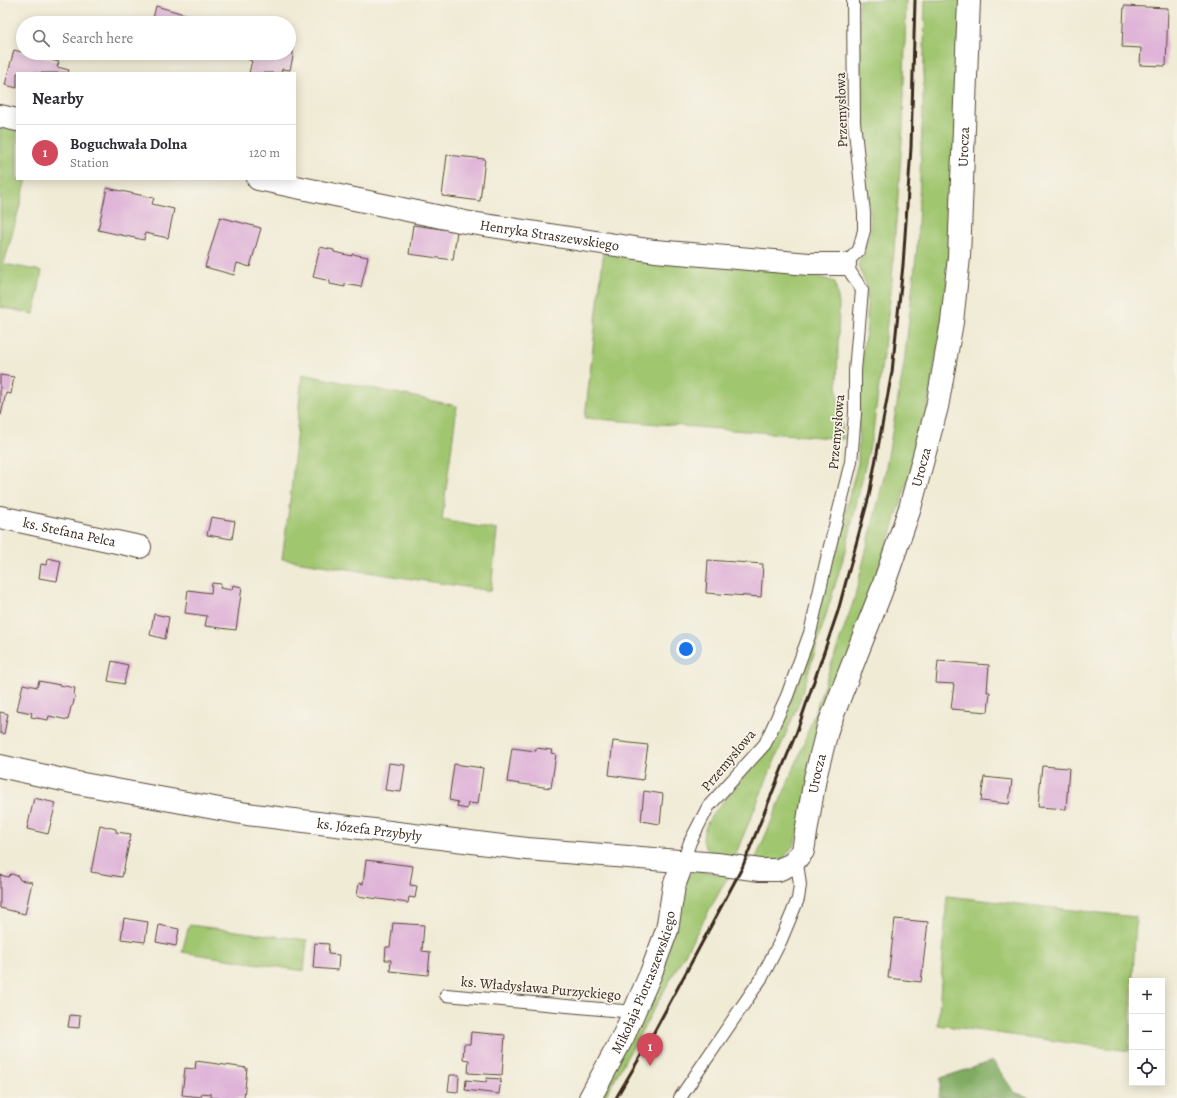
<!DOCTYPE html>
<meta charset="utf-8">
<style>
:root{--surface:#fff;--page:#f7f7f7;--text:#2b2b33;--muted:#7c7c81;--line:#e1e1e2;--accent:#d1495b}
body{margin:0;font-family:Alegreya,serif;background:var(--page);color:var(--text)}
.controls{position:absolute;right:12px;bottom:12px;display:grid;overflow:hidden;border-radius:0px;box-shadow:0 2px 10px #0003}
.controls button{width:36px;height:36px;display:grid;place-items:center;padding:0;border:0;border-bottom:1px solid var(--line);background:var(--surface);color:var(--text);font:20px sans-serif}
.you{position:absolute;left:686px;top:649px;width:14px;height:14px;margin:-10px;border:3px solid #fff;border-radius:50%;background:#1a73e8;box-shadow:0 0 0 6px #1a73e833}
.badge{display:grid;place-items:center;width:26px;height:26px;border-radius:50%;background:var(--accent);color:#fff;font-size:13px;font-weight:700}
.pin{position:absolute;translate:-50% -33px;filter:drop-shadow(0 1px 2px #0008)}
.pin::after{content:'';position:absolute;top:21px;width:14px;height:12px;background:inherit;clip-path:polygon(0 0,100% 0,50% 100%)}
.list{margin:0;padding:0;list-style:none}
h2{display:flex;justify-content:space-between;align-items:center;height:52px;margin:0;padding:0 16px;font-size:17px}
h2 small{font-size:13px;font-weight:400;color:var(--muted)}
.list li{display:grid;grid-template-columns:26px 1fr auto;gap:12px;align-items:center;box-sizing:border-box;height:56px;padding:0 16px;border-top:1px solid var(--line)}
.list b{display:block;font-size:15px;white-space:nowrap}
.list p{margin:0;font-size:13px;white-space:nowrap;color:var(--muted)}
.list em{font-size:13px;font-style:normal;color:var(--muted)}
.icon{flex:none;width:22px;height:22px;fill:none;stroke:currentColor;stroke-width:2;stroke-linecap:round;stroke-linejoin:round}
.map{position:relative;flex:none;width:1177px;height:1098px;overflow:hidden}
.search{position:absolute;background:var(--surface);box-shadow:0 2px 10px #0003;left:16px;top:16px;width:280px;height:44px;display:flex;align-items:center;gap:10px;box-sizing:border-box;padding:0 14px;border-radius:22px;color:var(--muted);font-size:15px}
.panel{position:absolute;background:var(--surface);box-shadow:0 2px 10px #0003;left:16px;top:72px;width:280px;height:108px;border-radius:0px}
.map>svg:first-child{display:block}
.green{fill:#a0c670;stroke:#6e7847}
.forest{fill:#80ab62;stroke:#5e6a40}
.building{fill:#dfb4d8}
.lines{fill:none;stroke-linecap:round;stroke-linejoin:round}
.service-casing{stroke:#564739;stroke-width:14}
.minor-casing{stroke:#564739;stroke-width:24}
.service{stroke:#fff;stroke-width:12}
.minor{stroke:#fff;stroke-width:22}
.rail{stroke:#3b2a1e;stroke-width:3}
.labels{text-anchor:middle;stroke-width:3.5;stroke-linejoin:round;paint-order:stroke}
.street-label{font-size:14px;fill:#3b2a1e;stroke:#f7f3e8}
</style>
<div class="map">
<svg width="1177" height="1098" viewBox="0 0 1177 1098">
<rect width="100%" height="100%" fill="#f7f3e8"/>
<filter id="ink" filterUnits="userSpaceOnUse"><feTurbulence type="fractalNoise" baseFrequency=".025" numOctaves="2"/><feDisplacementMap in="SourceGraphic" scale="8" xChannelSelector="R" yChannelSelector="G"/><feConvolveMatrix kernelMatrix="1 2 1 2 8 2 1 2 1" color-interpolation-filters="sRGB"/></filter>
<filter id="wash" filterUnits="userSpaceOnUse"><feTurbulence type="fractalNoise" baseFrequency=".012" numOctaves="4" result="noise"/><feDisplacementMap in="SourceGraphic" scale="16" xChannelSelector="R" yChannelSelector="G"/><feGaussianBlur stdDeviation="0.9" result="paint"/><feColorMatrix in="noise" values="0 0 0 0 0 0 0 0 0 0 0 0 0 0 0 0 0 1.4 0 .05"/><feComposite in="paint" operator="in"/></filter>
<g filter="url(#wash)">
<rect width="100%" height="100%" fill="#f0ebd5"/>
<g class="green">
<path d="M859 0H906L903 127 891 292 873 432 846 549 800 700 734 858C727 856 718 856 712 853 696 845 705 825 712 815L772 742 794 693 811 639 858 463 860 366 867 326V287L858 265 863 254 870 232V212L861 127Z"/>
<polygon points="925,0 964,0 954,242 925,425 794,845 784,858 772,864 755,860 800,754 854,600 885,473 904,364 917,248 923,104"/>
<polygon points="0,124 17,127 17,179 27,179 4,264 42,271 34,314 0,307"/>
<polygon points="604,249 810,274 835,282 839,304 837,390 844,439 585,418"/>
<polygon points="302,374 415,397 457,406 442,520 497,530 491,591 282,559 291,493"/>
<polygon points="693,871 729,875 604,1098 599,1098 685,881"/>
<polygon points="947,896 1136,917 1129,1051 938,1025"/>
<polygon points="189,925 307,940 304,971 182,952"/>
</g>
<polygon class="forest" points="993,1061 1014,1092 1031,1098 939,1098 941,1078"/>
<g id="blocks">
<g class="building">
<polygon points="156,6 191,16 189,23 152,23"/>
<polygon points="1124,6 1168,8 1166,66 1140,65 1141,48 1122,47"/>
<polygon points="289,43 293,47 293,57 290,70 282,69 281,73 249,73 252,61 247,59 249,53 289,53"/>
<polygon points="14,50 59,62 57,67 69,70 68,73 17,73 17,88 5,85"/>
<polygon points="447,155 485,159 480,201 442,196"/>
<polygon points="107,188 154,198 152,204 174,209 168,238 145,233 144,240 98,230"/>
<polygon points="220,217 261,228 250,267 237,263 234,275 205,267"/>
<polygon points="413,225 457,231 453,260 409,254"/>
<polygon points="320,247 334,250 334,252 352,256 352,254 368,257 361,287 345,284 345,287 330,284 330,281 313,277"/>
<polygon points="0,375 14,377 11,394 6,393 1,415 0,415"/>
<polygon points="211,517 235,521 232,539 207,535"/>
<polygon points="48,558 61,561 57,581 39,578 41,564 47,565"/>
<polygon points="708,560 763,564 761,597 706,593"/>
<polygon points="212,583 221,584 220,588 232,590 233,585 242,587 236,630 205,626 207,616 185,613 188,590 211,593"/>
<polygon points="154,614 169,617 165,639 150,635"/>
<polygon points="112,661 128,665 124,684 108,681"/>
<polygon points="938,661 989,665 987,692 990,692 988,712 951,709 954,684 936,683"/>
<polygon points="39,681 75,688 74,694 75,696 73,705 71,707 68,720 49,716 48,720 31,717 32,713 17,710 23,684 37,687"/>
<polygon points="0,712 8,714 4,734 0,733"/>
<polygon points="613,741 648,745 643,780 609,775"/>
<polygon points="512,748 536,751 536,748 552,750 551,753 556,754 551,788 507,782"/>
<polygon points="389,763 405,765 401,792 385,790"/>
<polygon points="454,764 483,768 478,804 468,803 467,809 457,807 458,802 449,800"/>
<polygon points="1042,766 1069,768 1066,809 1038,807"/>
<polygon points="984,777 1012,780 1009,804 981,801"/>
<polygon points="644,791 663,794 660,824 641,821"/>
<polygon points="34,798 56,803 48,834 27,829"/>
<polygon points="100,825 116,829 116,832 131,834 122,877 91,872"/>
<polygon points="366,860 413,866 410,885 417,886 415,898 409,897 408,903 357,896 359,883 363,884"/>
<polygon points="11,874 18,876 20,880 32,882 25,914 0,908 0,875 8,877"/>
<polygon points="124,918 148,922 145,942 121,939"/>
<polygon points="895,919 928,922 921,982 888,978"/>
<polygon points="393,923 424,925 422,951 430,952 428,975 390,971 391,960 385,960 386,947 390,947"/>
<polygon points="159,925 179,929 176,946 156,942"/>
<polygon points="315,943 329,944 328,954 339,955 338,970 313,968"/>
<polygon points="70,1015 80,1016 79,1028 68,1027"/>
<polygon points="471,1032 505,1035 502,1075 468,1073 469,1060 463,1059 464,1044 470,1044"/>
<polygon points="196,1061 247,1068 244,1098 216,1098 211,1097 211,1094 202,1093 201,1097 182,1095 185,1068 195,1069"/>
<polygon points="450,1075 459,1075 458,1092 448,1091"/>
<polygon points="487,1078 501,1079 499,1094 465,1090 466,1080 486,1082"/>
</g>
</g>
</g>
<g filter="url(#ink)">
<use href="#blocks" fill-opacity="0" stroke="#564739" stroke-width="1"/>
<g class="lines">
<g class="service-casing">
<g id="service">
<polyline points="683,862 690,842 708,807 765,744 787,696 810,633 828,554 851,462 855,413 855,371 862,290 845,264 859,250 864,230 864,213 854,122 853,0"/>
<polyline points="446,995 634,1012"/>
<polyline points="680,1098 762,977 781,940 798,899 800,885 798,870 792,864"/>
</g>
</g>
<g class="minor-casing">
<g id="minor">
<polyline points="0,116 17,120"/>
<path id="s1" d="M258 179 465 222 655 251 809 264H845"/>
<path id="s2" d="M0 517 140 547"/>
<path id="s3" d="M0 766 72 782 247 814 527 849 717 864 760 870H778L792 864 803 851 815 778 828 727 881 592 910 508 937 407 952 322 959 257 969 0"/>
<path id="s4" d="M590 1098 623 1037 651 973 667 930 674 886 683 862"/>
</g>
</g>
<use href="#service" class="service"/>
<use href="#minor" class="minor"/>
<polyline class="rail" points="616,1098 646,1047 742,868 797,731 838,611 869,496 892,372 903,265 911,148 915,0"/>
</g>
</g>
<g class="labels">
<g class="street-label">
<text transform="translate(841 110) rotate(-92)" y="5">Przemysłowa</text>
<text dy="5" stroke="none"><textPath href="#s3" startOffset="1545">Urocza</textPath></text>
<text dy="5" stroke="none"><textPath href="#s1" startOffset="297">Henryka Straszewskiego</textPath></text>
<text transform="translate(836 432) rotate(-85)" y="5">Przemysłowa</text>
<text dy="5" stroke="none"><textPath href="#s3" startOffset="1221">Urocza</textPath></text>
<text dy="5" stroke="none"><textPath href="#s2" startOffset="71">ks. Stefana Pelca</textPath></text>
<text transform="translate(728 760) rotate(-50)" y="5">Przemysłowa</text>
<text dy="5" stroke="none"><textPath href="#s3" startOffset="897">Urocza</textPath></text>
<text dy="5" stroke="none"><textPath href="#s3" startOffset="375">ks. Józefa Przybyły</textPath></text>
<text dy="5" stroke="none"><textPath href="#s4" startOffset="128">Mikołaja Piotraszewskiego</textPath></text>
<text transform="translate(541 988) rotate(5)" y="5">ks. Władysława Purzyckiego</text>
</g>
</g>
</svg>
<div class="controls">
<button>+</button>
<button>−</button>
<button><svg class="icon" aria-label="locate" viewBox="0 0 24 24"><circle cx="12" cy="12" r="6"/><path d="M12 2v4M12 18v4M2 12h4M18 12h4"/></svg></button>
</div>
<div class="you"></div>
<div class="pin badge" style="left:650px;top:1066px">1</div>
<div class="search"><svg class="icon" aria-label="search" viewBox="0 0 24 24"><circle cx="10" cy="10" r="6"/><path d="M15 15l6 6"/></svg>Search here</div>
<section class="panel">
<h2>Nearby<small></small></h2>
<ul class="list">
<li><span class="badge">1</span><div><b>Boguchwała Dolna</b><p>Station</p></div><em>120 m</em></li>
</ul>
</section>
</div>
